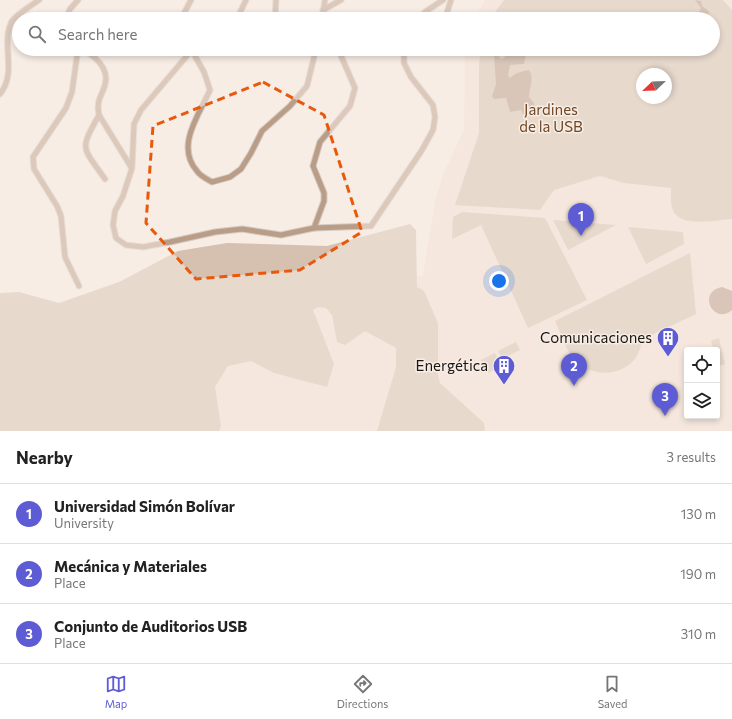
<!DOCTYPE html>
<meta charset="utf-8">
<style>
:root{--surface:#fff;--page:#f6f6f6;--text:#222;--muted:#767676;--line:#e0e0e0;--accent:#5e5cd4}
body{margin:0;font-family:Commissioner,sans-serif;background:var(--page);color:var(--text)}
.controls{position:absolute;right:12px;bottom:12px;display:grid;overflow:hidden;border-radius:4px;box-shadow:0 2px 6px #0003}
.controls button{width:36px;height:36px;display:grid;place-items:center;padding:0;border:0;border-bottom:1px solid var(--line);background:var(--surface);color:var(--text);font:20px sans-serif}
.compass{position:absolute;left:636px;top:68px;width:36px;height:36px;border-radius:50%;background:var(--surface);box-shadow:0 2px 6px #0003;rotate:247deg}
.you{position:absolute;left:499px;top:281px;width:14px;height:14px;margin:-10px;border:3px solid #fff;border-radius:50%;background:#1a73e8;box-shadow:0 0 0 6px #1a73e833}
.badge{display:grid;place-items:center;width:26px;height:26px;border-radius:50%;background:var(--accent);color:#fff;font-size:13px;font-weight:700}
.pin{position:absolute;translate:-50% -33px;filter:drop-shadow(0 1px 2px #0008)}
.pin::after{content:'';position:absolute;top:21px;width:14px;height:12px;background:inherit;clip-path:polygon(0 0,100% 0,50% 100%)}
.list{margin:0;padding:0;list-style:none}
h2{display:flex;justify-content:space-between;align-items:center;height:52px;margin:0;padding:0 16px;font-size:17px}
h2 small{font-size:13px;font-weight:400;color:var(--muted)}
.list li{display:grid;grid-template-columns:26px 1fr auto;gap:12px;align-items:center;box-sizing:border-box;height:60px;padding:0 16px;border-top:1px solid var(--line)}
.list b{display:block;font-size:15px;white-space:nowrap}
.list p{margin:0;font-size:13px;white-space:nowrap;color:var(--muted)}
.list em{font-size:13px;font-style:normal;color:var(--muted)}
.icon{flex:none;width:22px;height:22px;fill:none;stroke:currentColor;stroke-width:2;stroke-linecap:round;stroke-linejoin:round}
.map{position:relative;flex:none;width:732px;height:431px;overflow:hidden}
.search{position:absolute;background:var(--surface);box-shadow:0 2px 6px #0003;left:12px;right:12px;top:12px;height:44px;display:flex;align-items:center;gap:10px;box-sizing:border-box;padding:0 14px;border-radius:22px;color:var(--muted);font-size:15px}
.sheet{height:232px;background:var(--surface)}
nav{display:flex;justify-content:space-around;align-items:center;box-sizing:border-box;height:56px;border-top:1px solid var(--line);background:var(--surface);font-size:11px;color:var(--muted)}
nav a{display:grid;justify-items:center;gap:2px}
nav .on{color:var(--accent)}
.map>svg:first-child{display:block}
.built{fill:#f1e0d3;fill-rule:evenodd}
.green{fill:#d6c0b0;fill-rule:evenodd}
.water{fill:#b39884}
.lines{fill:none;stroke-linecap:round;stroke-linejoin:round}
.minor-casing{stroke:#d4cbc4;stroke-width:7}
.minor{stroke:#ba9d87;stroke-width:5}
.marked{fill:none;stroke:#e8590c;stroke-width:3;stroke-dasharray:8 5;stroke-linejoin:round}
.labels{text-anchor:middle;stroke-width:3;stroke-linejoin:round;paint-order:stroke}
.park-label{font-size:15px;fill:#704726;stroke:#f7ede5}
.poi-label{font-size:15px;fill:#1a1614;stroke:#f7ede5;text-anchor:end}
</style>
<div class="map">
<svg width="732" height="431" viewBox="0 0 732 431">
<rect width="100%" height="100%" fill="#f7ede5"/>
<path class="built" d="M485 0H732V431H73L104 394 372 285 423 275 436 197 443 175 464 129 465 49H713V19H474ZM642 74H666V98H642ZM687 350H717V416H687Z"/>
<g class="green">
<path d="M504 0H723L732 10V219C717 220 679 228 673 210 670 204 671 194 671 188L624 183 600 176 554 190 540 210 455 205 479 133V66L481 49H713V19H490ZM642 74H666V98H642Z"/>
<polygon points="462,212 545,218 587,300 528,328 481,225 452,239 453,217"/>
<polygon points="553,220 616,225 568,250"/>
<polygon points="410,224 416,230 417,287 424,291 438,323 438,375 440,383 484,423 485,431 377,431 396,367 396,348 365,331 345,345 337,342 332,315 326,308 318,307 313,310 334,364 327,387 274,373 251,361 228,366 215,387 221,426 219,431 0,431 0,293 19,292 59,303 119,282 178,251 227,243 327,246"/>
<polygon points="628,227 683,232 684,244 646,264"/>
<path d="M690 253 696 314 643 339C641 346 639 353 635 359 620 377 590 377 575 360 565 350 561 333 555 321Z"/>
<polygon points="719,338 725,364 721,366 717,357 717,350 714,350 711,341"/>
<polygon points="516,342 520,350 502,359 498,351"/>
<polygon points="495,353 502,366 488,373 481,360"/>
</g>
<g class="water">
<polygon points="695,0 701,1 702,6 709,11 707,19 698,19 697,16 701,8"/>
<path d="M510 49H527L524 64 510 65 508 75 510 78C515 73 522 71 529 70 535 79 529 87 529 97L534 103V114H523L521 110 510 112 506 98 494 99 492 96 496 84 494 56 497 54 501 59 504 58Z"/>
<path d="M722 287 732 291V310C714 326 696 292 722 287Z"/>
</g>
<g class="lines">
<g class="minor-casing">
<g id="minor">
<polyline points="323,10 341,0"/>
<polyline points="66,19 70,9 78,0"/>
<polyline points="181,19 191,0"/>
<polyline points="237,19 246,0"/>
<polyline points="275,19 276,0"/>
<polyline points="322,19 325,0"/>
<polyline points="418,19 425,12 443,0"/>
<polyline points="445,19 451,0"/>
<polyline points="78,49 72,92 66,108 33,157 34,169 57,206 61,216 65,257 79,286"/>
<path d="M81 49C94 55 110 68 105 85 101 98 96 100 99 115L131 167"/>
<path d="M191 49 204 72 210 90C199 115 175 146 197 171 200 176 207 179 212 182L230 177 241 169 251 153 262 131 290 106 307 86 316 49"/>
<polyline points="191,51 141,110 134,124 132,168 123,196 115,211 113,225 116,238 126,245 143,247 170,242 215,232 242,229 281,235 314,228 324,201 324,193 313,166 320,142 350,106 355,88 338,49"/>
<path d="M0 94C18 72 0 43 12 21 18 13 31 6 39 0"/>
<path d="M99 115C79 151 82 146 105 179"/>
<polyline points="314,228 371,226 422,150 433,130 435,117 433,105 411,77 404,63 404,49"/>
</g>
</g>
<use href="#minor" class="minor"/>
</g>
<path d="M0 0H732V431H0ZM263 82 324 115 362 232 300 270 196 279 146 223 153 126Z" fill="#f7ede5" fill-opacity=".55" fill-rule="evenodd"/>
<path class="marked" d="M263 82 324 115 362 232 300 270 196 279 146 223 153 126Z"/>
<defs>
<g id="building-pin" transform="scale(1.15)"><path d="M0 17L-7.5 6A9.5 9.5 0 1 1 7.5 6Z" fill="#5e5cd4" stroke="#f7ede5"/><path d="M-4-6H4V6H1V3H-1V6H-4ZM-2.5-4.3h1.7v1.8h-1.7ZM.8-4.3h1.7v1.8H.8ZM-2.5-1h1.7V.8h-1.7ZM.8-1h1.7V.8H.8Z" fill="#fff"/></g>
</defs>
<g fill-rule="evenodd">
<use href="#building-pin" x="668" y="338"/>
<use href="#building-pin" x="504" y="366"/>
</g>
<g class="labels">
<g class="park-label">
<text x="551" y="115">Jardines<tspan x="551" dy="17">de la USB</tspan></text>
</g>
<g class="poi-label">
<text x="652" y="343">Comunicaciones</text>
<text x="488" y="371">Energética</text>
</g>
</g>
</svg>
<div class="controls">
<button><svg class="icon" aria-label="locate" viewBox="0 0 24 24"><circle cx="12" cy="12" r="6"/><path d="M12 2v4M12 18v4M2 12h4M18 12h4"/></svg></button>
<button><svg class="icon" aria-label="layers" viewBox="0 0 24 24"><path d="M12 4l9 5-9 5-9-5zM3 14l9 5 9-5"/></svg></button>
</div>
<svg class="compass" viewBox="-18 -18 36 36"><path d="M0-13l5 13h-10z" fill="#e53935"/><path d="M0 13l5-13h-10z" fill="#767676"/></svg>
<div class="you"></div>
<div class="pin badge" style="left:581px;top:236px">1</div>
<div class="pin badge" style="left:574px;top:386px">2</div>
<div class="pin badge" style="left:665px;top:416px">3</div>
<div class="search"><svg class="icon" aria-label="search" viewBox="0 0 24 24"><circle cx="10" cy="10" r="6"/><path d="M15 15l6 6"/></svg>Search here</div>
</div>
<section class="sheet">
<h2>Nearby<small>3 results</small></h2>
<ul class="list">
<li><span class="badge">1</span><div><b>Universidad Simón Bolívar</b><p>University</p></div><em>130 m</em></li>
<li><span class="badge">2</span><div><b>Mecánica y Materiales</b><p>Place</p></div><em>190 m</em></li>
<li><span class="badge">3</span><div><b>Conjunto de Auditorios USB</b><p>Place</p></div><em>310 m</em></li>
</ul>
</section>
<nav>
<a class="on"><svg class="icon" aria-label="map" viewBox="0 0 24 24"><path d="M3 6l6-2 6 2 6-2v14l-6 2-6-2-6 2zM9 4v14M15 6v14"/></svg>Map</a>
<a><svg class="icon" aria-label="directions" viewBox="0 0 24 24"><path d="M12 3l9 9-9 9-9-9zM9 14v-3h6M13 9l2 2-2 2"/></svg>Directions</a>
<a><svg class="icon" aria-label="saved" viewBox="0 0 24 24"><path d="M7 4h10v16l-5-4-5 4z"/></svg>Saved</a>
</nav>
